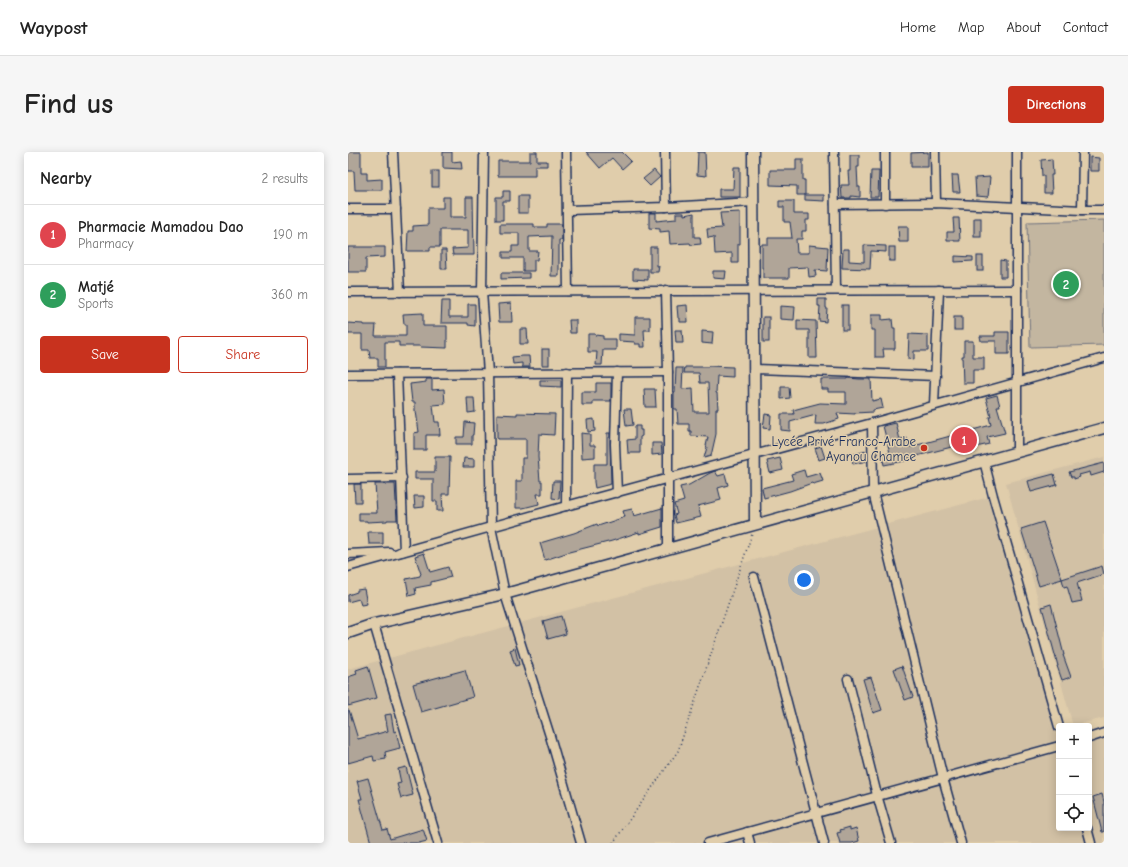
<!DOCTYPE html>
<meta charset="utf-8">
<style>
:root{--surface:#fff;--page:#f6f6f6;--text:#222;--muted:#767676;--line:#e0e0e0;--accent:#c8321e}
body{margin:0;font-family:"Comic Neue",sans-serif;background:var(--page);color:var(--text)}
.controls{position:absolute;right:12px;bottom:12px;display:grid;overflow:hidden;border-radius:4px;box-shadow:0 2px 10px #0003}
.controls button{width:36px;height:36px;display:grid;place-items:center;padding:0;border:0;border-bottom:1px solid var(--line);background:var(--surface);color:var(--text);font:20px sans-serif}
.you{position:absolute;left:456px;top:428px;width:14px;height:14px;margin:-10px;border:3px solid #fff;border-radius:50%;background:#1a73e8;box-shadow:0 0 0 6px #1a73e833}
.badge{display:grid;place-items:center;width:26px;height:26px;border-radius:50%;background:var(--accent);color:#fff;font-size:13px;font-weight:700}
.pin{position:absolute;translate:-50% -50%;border:2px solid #fff;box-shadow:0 1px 4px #0006}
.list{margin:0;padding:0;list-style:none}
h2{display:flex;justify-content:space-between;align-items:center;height:52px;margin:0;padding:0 16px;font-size:17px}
h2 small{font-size:13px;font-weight:400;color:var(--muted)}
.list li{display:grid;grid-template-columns:26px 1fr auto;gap:12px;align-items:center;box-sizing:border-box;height:60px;padding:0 16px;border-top:1px solid var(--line)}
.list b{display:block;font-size:15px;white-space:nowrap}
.list p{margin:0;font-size:13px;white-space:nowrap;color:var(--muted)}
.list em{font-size:13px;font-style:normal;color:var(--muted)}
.actions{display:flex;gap:8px;padding:12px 16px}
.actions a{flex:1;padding:9px 0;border:1px solid var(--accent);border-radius:4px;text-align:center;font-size:14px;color:var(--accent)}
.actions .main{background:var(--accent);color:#fff}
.icon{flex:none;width:22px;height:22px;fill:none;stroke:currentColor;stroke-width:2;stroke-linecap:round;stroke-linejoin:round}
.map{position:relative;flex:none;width:756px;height:691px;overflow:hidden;border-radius:4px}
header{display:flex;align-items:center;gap:24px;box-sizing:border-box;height:56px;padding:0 20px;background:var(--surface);border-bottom:1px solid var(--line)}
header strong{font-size:19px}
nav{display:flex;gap:22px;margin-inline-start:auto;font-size:14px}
.intro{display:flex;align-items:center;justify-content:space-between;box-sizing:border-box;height:96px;padding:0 24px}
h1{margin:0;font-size:28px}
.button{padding:10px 18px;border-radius:4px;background:var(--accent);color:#fff;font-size:14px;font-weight:700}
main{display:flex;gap:24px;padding:0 24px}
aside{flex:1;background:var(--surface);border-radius:4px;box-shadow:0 2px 10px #0003}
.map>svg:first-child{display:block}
.built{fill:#d2c1a5}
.green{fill:#c3b6a0;stroke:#6f727f}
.building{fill:#b0a598;stroke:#1b2f5e}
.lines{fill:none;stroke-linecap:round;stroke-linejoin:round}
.minor-casing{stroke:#1b2f5e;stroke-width:11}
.tertiary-casing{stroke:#1b2f5e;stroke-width:13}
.path{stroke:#1b2f5e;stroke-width:1.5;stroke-dasharray:1 3;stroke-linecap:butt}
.minor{stroke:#e0cdab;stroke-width:8}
.tertiary{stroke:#e0cdab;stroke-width:10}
.poi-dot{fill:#c8321e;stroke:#e0cdab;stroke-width:1.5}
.labels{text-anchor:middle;stroke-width:3;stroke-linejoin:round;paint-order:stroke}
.poi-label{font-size:13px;fill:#1b2f5e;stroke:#e0cdab;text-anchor:end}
</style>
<header>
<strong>Waypost</strong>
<nav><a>Home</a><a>Map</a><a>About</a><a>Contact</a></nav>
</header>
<div class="intro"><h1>Find us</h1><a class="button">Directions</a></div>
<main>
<aside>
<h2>Nearby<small>2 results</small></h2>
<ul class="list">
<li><span class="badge" style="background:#e0444e">1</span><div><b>Pharmacie Mamadou Dao</b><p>Pharmacy</p></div><em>190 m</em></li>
<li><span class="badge" style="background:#2e9e5b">2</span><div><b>Matjé</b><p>Sports</p></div><em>360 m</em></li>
</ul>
<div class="actions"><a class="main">Save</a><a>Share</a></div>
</aside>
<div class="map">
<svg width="756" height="691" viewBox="0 0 756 691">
<rect width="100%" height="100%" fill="#e0cdab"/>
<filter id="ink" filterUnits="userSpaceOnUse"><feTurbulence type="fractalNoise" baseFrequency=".025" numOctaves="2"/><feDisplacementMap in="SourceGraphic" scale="8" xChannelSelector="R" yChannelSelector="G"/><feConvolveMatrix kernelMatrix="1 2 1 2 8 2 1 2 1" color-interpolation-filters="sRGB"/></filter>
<g filter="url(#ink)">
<g class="built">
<polygon points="756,305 756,566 725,574 658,331"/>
<polygon points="645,344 711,575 711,676 741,676 741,586 756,581 756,691 0,691 0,517"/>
</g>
<polygon class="green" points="756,68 756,193 682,195 679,70"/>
<g class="building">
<polygon points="0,0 13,0 13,21 19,21 19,28 34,27 34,38 7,38 6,19 0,19"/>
<polygon points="95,0 104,0 104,10 113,9 114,17 95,16"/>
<polygon points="182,0 189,0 189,9 199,9 199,14 187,14 187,24 150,24 150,9 182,9"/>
<polygon points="238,0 274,0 283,9 274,17 264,6 252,16"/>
<polygon points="350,0 357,0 358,24 349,23"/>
<polygon points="580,0 580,15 563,15 563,1"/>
<polygon points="502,3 511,3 511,15 509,15 510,35 512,35 512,45 503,44 503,46 494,46 493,33 501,33 500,19 502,19"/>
<polygon points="742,5 751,6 751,19 742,19"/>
<polygon points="448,7 455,7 455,28 457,28 457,43 449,43 449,34 422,33 422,18 448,18"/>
<polygon points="704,7 705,23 703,23 704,41 696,41 696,24 694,24 693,8"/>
<polygon points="386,15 392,15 392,45 371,45 371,37 385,37"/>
<polygon points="306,18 312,25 302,34 295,27"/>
<rect x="84" y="19" width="7" height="16"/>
<polygon points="523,19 531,19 530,45 522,45"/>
<polygon points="604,23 610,23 612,40 605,40"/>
<polygon points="642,25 640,45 628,44 627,26"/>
<polygon points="155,39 162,39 162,49 155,49 155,68 148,68 148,45 155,45"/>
<polygon points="457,43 476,43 476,49 457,48"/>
<rect x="170" y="44" width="10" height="17"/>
<polygon points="95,45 102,45 102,65 118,65 118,45 125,45 126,103 105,103 104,97 120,96 120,78 92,78 92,95 82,95 82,99 59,99 60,79 65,79 65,74 80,73 80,56 95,56"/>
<polygon points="431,49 446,49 446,62 461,62 461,68 458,68 458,79 454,79 454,87 448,87 449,101 461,101 461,93 480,95 479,119 467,118 468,124 461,125 460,115 441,116 441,126 415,126 415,116 414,116 414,92 420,92 420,86 444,86 442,70 436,70 436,55 431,55"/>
<polygon points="392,60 392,92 390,92 390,111 384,111 384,101 367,102 366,85 360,86 359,77 374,76 372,61"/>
<polygon points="301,61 308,61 308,69 328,67 328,61 336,61 336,63 346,61 346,85 352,85 353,92 343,93 342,91 322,92 321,79 312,80 312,77 301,76"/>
<polygon points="605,66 611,66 612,89 606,89 606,88 599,88 599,80 606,80"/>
<rect x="626" y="66" width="7" height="19"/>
<polygon points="152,72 186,72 186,75 199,75 199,72 214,72 214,88 211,88 211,124 203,124 204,84 181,85 181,99 190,99 189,108 186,108 186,119 175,119 175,106 155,106 155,100 164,100 164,94 171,94 171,81 152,81"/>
<polygon points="550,74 560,74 560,90 551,90"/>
<polygon points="516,93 538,94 538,100 523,99 522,117 494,116 495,97 501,97 501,109 516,110"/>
<polygon points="0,95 37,95 37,105 18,106 18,120 0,120"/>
<polygon points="302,95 309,95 309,114 311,114 310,120 302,120"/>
<rect x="541" y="95" width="6" height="14"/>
<polygon points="93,98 98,98 99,117 93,117"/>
<polygon points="607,104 625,105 625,109 607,110"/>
<rect x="629" y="104" width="6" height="15"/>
<polygon points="652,108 658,109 658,125 652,125"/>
<polygon points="285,117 300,117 300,128 285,127"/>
<polygon points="365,119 378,119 377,127 365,126"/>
<polygon points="153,121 181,121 181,126 153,127"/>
<polygon points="470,147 478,147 478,156 479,156 478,170 471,169 472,154 470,154"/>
<polygon points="94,149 101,149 101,165 120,165 120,152 127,152 127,174 120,173 120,171 93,171"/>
<polygon points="163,151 164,170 151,170 150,152"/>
<polygon points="339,153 340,170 332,170 332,166 330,166 329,154"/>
<rect x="494" y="153" width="6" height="25"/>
<polygon points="432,154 447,155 446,168 432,167"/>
<polygon points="75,161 75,174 99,174 99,196 72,195 72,194 51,194 51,190 37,190 37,215 30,215 30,206 22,206 21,198 14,198 14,182 0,182 0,171 15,172 15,173 28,173 27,184 58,184 58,172 56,172 55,162"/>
<polygon points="523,163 534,163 534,168 544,167 545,176 547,176 547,197 535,197 536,205 527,205 527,178 523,178"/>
<polygon points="287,165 302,165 302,178 296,178 297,195 292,195 292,192 287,192 287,190 271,189 271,182 287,183"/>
<rect x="415" y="165" width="6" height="25"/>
<rect x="606" y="165" width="8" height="13"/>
<polygon points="221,168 228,168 228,181 222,181"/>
<polygon points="449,168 468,169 469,206 461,206 461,178 449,178"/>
<polygon points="172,177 179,177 180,192 172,192"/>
<polygon points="327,178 334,178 335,191 328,191"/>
<polygon points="354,179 365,180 364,192 354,191"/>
<polygon points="647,180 661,180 661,202 648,202 648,189 633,189 632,184 647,184"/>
<polygon points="240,182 247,182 247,183 255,184 255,187 268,187 268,198 255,198 254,213 248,213 249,200 240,200"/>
<polygon points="561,182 580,183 580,199 566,199 566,208 560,207"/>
<polygon points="616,189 625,189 625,205 636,205 636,218 625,218 625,231 615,231 614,204 616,204"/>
<rect x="194" y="197" width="7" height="16"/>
<polygon points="174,204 181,204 182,215 174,215 174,211 165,212 164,205"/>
<polygon points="360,214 385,215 385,225 369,224 368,241 369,241 370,257 368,257 368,282 363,304 356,306 359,295 358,294 360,285 343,284 343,279 341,279 341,272 330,272 329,257 326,257 326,240 327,240 328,216 335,216 334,237 345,236 346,260 361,260 360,231 352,231 351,221 336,221 337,215 360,215"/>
<polygon points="500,226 511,227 523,227 524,249 533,247 535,256 525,258 525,260 507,261 507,262 489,261 491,267 476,272 467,272 468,263 442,270 442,279 433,278 433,262 446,262 445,258 472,251 498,252 498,240 480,240 480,237 473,237 473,227 500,227"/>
<polygon points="78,227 84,227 84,238 96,237 97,252 85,253 87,270 91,270 92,283 78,283 78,298 66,298 66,281 71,280 68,259 67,259 67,250 64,250 62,232 78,230"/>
<polygon points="192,228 213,228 213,235 192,234"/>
<polygon points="248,231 263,231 263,249 245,249 245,253 234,253 234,240 248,240"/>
<polygon points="433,235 441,235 442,246 433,247"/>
<polygon points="296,237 307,237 308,255 297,255"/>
<polygon points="649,243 652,254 649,254 657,281 639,285 641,292 624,296 623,290 557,307 557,309 536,313 534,303 542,301 535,274 548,271 552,288 559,286 562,295 643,273 641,265 643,265 638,246"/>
<polygon points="119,246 126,246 127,260 120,261"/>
<polygon points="276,257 283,257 285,273 278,274"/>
<polygon points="169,261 207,262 206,283 191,282 190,305 192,329 194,329 194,342 189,342 191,352 175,356 168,356 168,329 174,329 174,306 178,306 178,287 149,287 149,262 169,263"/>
<polygon points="417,262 423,263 422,277 415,276"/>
<polygon points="246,267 247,279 240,280 239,268"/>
<polygon points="117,270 126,271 125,283 124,283 124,292 108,292 108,285 116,285"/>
<polygon points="287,274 292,274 292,278 294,278 294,284 292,285 292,301 280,301 279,288 287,287"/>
<polygon points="233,281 242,282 242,293 247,293 247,305 234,306"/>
<polygon points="259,281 262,281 263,332 247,336 246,330 246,312 259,312"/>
<polygon points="304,291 313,291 314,302 304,303"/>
<polygon points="473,294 477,306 471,308 467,296"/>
<polygon points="518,299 519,309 505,312 503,303"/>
<polygon points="87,305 102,305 101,342 94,342 95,359 89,359 89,349 85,349 85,327 67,327 67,320 87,320"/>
<polygon points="116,306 126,307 126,315 115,315"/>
<polygon points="432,306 435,318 422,321 419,309"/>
<polygon points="756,311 756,320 743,324 742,320 731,323 732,325 726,327 726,325 723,325 721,320"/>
<polygon points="456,318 458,325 472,321 475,329 465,332 464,331 442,339 416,346 414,336 445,328 443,322"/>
<polygon points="367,319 370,324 377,322 380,333 370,336 373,348 350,354 353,365 328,371 326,363 329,362 326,352 336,349 332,335 341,333 362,321"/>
<polygon points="706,322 709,333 683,340 680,329"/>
<polygon points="205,329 212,329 211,347 204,346"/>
<polygon points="6,332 13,332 13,350 7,350"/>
<polygon points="27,332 47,332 49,368 39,368 39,369 19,370 19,369 11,369 11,361 29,361"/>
<polygon points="66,344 76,344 76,355 67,356"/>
<polygon points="314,356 314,375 291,382 291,380 264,389 221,400 197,408 192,391 226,381 249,372 250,374 277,365 275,359 284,357 286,364"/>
<polygon points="695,370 714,427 691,434 673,377"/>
<polygon points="20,380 35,380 35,392 21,392"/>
<polygon points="76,401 82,420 100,415 103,425 83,430 83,433 67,436 68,442 61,444 58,427 72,424 72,423 73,422 67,404"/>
<polygon points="754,414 756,422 729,431 734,449 724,451 719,434 716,435 714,427"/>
<polygon points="16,437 19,452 13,453 11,447 0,450 0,443 9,440 9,438"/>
<polygon points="703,452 716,503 715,503 723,525 714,528 709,514 710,514 694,455"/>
<polygon points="213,464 218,482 200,487 195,469"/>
<polygon points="167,496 171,513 167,514 162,498"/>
<polygon points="20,514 29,546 0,554 0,525 9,522 8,518"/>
<polygon points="554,514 565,545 557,548 546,517"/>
<polygon points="117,518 125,545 73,560 65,532"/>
<polygon points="523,525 534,558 525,561 515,527"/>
<polygon points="0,558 1,558 10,587 40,579 37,563 43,562 46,580 48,579 52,596 37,600 38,607 26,609 25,604 0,611"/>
<polygon points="58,615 65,643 53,646 49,632 53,631 50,617"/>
<polygon points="20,626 35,678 39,677 42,687 75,677 79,689 71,691 23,691 11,647 14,647 9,629"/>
<polygon points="754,642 756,650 756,680 754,680 745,645"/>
<polygon points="502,675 502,678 508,676 511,689 504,691 492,691 489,681 493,680 492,678"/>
</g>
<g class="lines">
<g class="minor-casing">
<g id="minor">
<polyline points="45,0 52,140"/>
<polyline points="136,0 134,140 140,221 143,375 157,442 202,584 233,691"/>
<polyline points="218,0 220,139"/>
<polyline points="317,0 318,55"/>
<polyline points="486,0 488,138"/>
<polyline points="587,0 588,51"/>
<polyline points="487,52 588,51 734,58 756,58"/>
<polyline points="537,52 537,0"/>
<polyline points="0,57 48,57"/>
<polyline points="220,58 318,55 405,50"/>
<polyline points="734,58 735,0"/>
<polyline points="318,138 320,220 320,396"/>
<polyline points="0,140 669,138"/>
<polyline points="406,217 588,224"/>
<polyline points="0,222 320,220"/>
<polyline points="49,222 56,399 52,400"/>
<polyline points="586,253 591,138"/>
<polyline points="524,271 525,340 595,626 613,691"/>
<polyline points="669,300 669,0"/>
<polyline points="636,309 645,344 711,575"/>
<polyline points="0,327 54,326"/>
<polyline points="269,341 267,292 269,220"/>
<polyline points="218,354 219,220"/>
<polyline points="0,402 41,400"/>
<polyline points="0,415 218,354 524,271 756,206"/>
<polyline points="406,425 476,691"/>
<polyline points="26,472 90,691"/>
<polyline points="500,527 529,643 543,691"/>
<polyline points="741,586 756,581"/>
<polyline points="739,676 743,691"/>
<polyline points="399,680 402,691"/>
<polyline points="360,691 711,594"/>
</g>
</g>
<g class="tertiary-casing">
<g id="tertiary">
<polyline points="405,0 407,372"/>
<polyline points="0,481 26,472 157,442 756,276"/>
</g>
</g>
<polyline class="path" points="265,691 330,599 404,382"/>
<use href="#minor" class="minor"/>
<use href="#tertiary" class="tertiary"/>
</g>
</g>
<circle class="poi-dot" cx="576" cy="296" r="4"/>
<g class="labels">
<g class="poi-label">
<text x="568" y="294">Lycée Privé Franco-Arabe<tspan x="568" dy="15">Ayanou Chamce</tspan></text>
</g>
</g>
</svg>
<div class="controls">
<button>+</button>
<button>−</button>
<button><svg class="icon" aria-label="locate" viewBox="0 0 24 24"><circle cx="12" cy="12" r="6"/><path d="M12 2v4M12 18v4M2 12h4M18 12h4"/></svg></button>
</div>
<div class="you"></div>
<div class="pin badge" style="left:616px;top:288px;background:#e0444e">1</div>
<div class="pin badge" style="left:718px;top:132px;background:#2e9e5b">2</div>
</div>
</main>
